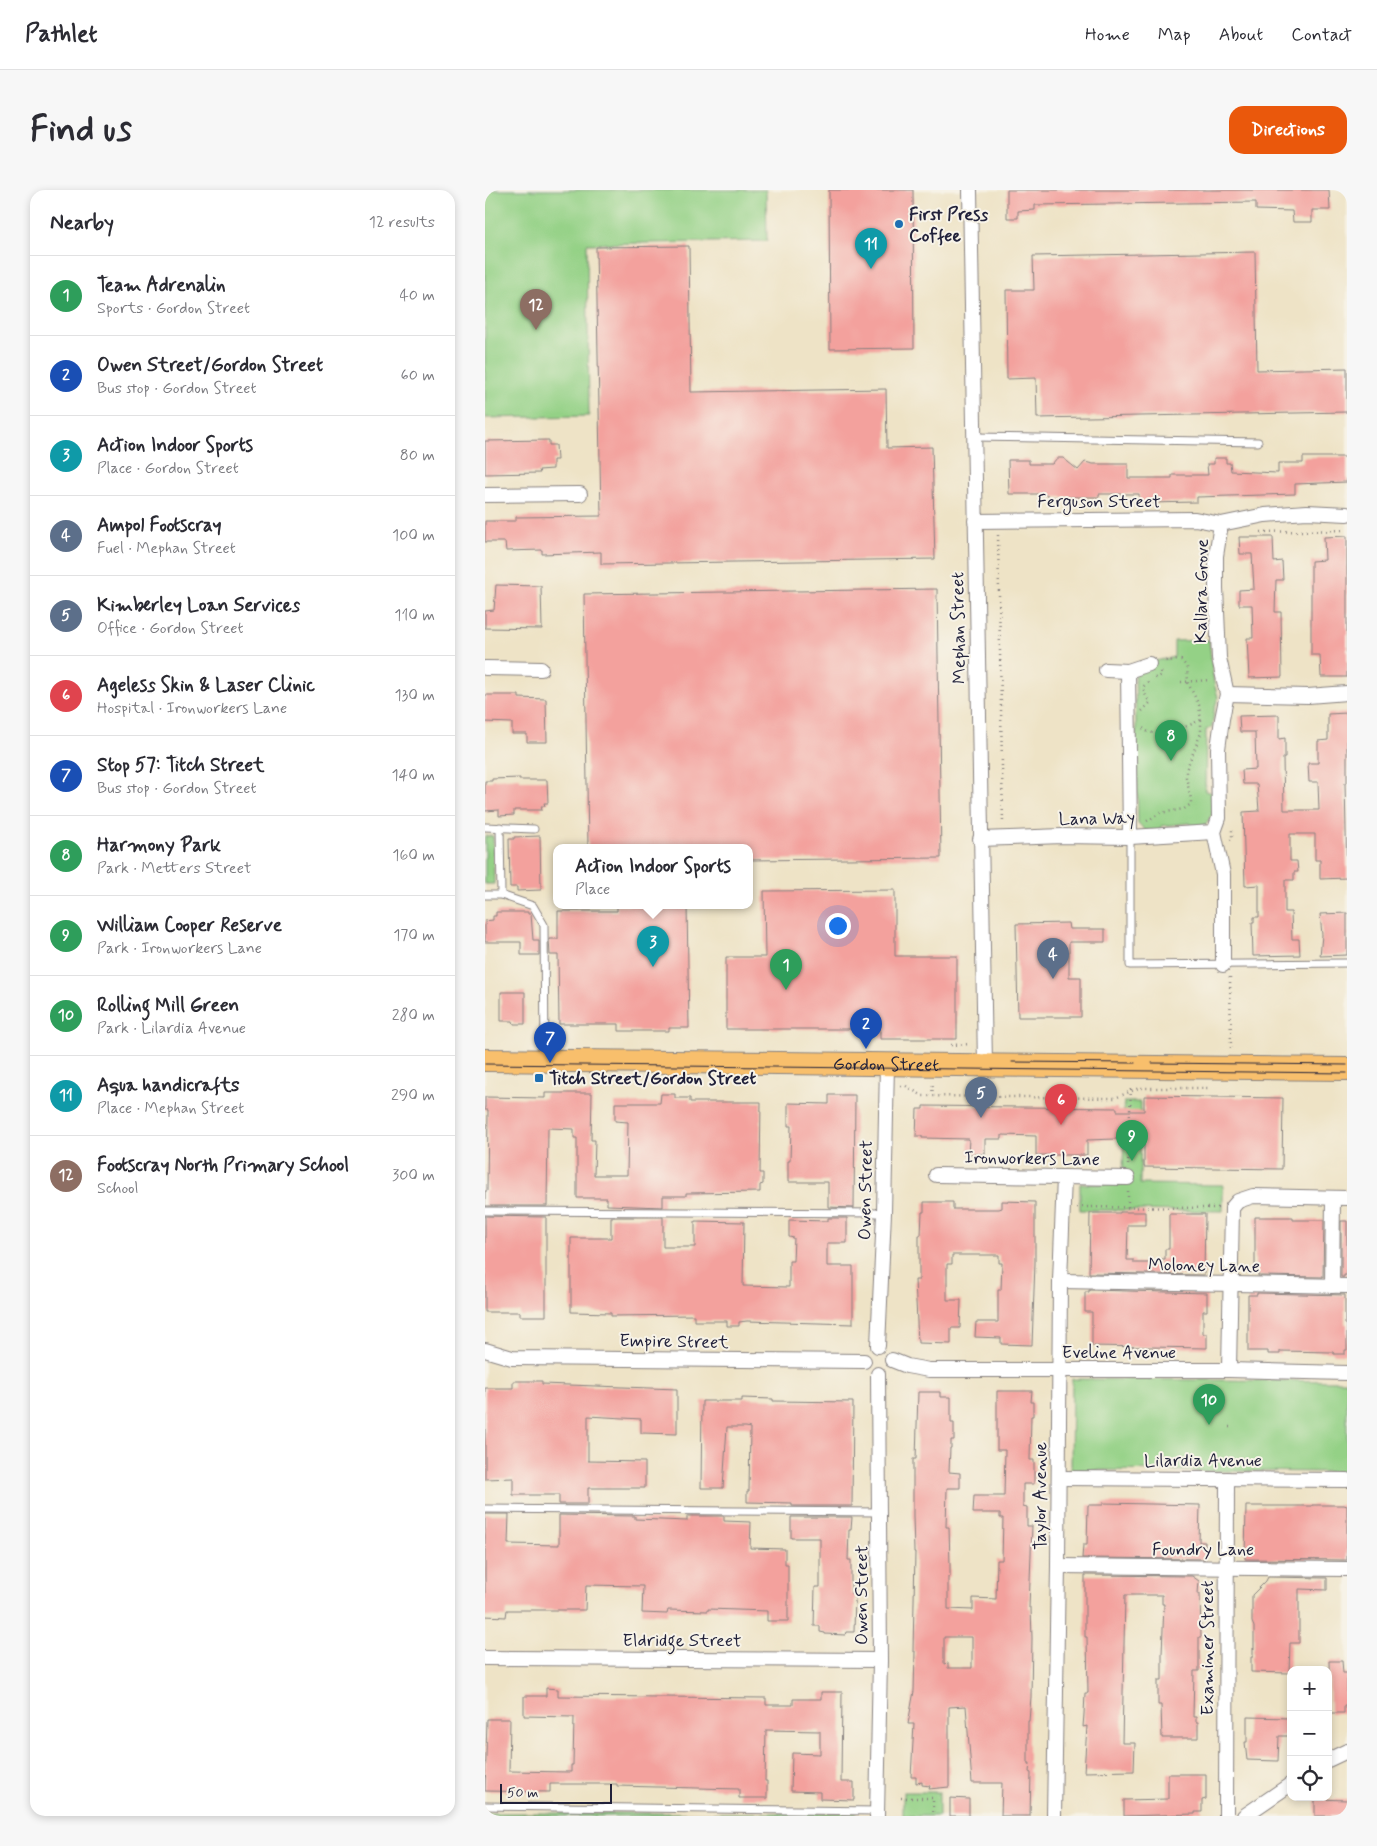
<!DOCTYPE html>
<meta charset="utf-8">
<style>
:root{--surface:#fff;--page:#f7f7f7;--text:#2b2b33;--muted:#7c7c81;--line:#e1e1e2;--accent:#ea580c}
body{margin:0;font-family:Mynerve,sans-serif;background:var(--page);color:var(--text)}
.controls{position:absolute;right:15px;bottom:15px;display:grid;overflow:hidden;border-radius:10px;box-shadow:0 2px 8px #0003}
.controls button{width:45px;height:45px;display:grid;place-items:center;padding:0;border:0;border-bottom:1px solid var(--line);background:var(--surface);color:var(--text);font:25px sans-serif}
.scale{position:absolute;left:15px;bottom:12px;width:112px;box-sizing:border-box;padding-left:5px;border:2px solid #22223b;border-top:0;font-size:14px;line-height:18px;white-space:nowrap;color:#22223b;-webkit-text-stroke:4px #f7f3e8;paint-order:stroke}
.you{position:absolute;left:352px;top:735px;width:18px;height:18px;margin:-12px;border:4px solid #fff;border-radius:50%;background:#1a73e8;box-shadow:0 0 0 8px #1a73e833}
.badge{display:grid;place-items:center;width:32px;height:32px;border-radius:50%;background:var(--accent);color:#fff;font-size:16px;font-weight:700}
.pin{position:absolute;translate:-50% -41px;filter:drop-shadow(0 1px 2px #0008)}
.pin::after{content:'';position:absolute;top:26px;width:18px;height:15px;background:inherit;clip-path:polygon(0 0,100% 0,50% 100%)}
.popup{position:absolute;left:68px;top:654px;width:200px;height:65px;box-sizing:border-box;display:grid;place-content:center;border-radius:10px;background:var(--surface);filter:drop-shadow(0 1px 4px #0005);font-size:16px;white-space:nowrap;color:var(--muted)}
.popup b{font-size:19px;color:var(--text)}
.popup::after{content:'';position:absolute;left:50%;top:100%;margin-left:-10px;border:10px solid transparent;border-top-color:var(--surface)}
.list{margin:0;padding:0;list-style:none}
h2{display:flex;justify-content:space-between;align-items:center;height:65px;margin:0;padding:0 20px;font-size:21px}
h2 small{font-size:16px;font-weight:400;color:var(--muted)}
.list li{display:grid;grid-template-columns:32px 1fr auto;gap:15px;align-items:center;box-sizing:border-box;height:80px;padding:0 20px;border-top:1px solid var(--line)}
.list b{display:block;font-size:19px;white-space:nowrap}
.list p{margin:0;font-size:16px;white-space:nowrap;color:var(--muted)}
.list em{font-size:16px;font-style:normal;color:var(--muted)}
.icon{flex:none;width:28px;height:28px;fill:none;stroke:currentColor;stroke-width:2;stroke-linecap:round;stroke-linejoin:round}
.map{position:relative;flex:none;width:862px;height:1626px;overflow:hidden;border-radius:15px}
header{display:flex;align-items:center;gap:30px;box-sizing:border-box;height:70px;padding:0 25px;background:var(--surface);border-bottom:1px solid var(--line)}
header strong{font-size:24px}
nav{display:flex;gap:28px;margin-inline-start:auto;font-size:18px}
.intro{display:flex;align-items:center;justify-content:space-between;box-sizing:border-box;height:120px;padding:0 30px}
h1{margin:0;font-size:35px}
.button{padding:12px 22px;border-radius:15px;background:var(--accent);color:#fff;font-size:18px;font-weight:700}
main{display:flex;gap:30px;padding:0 30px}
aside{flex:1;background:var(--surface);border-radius:15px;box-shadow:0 2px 8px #0003}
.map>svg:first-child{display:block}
.green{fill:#94d186;stroke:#5b7a60}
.building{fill:#f3a19d;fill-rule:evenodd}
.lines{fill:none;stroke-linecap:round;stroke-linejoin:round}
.lane-casing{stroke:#888280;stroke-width:9}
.street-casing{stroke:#888280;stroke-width:16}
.primary-casing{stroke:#888280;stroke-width:24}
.path{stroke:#888280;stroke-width:2.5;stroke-dasharray:1 4;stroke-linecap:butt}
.lane{stroke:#fff;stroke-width:7}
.street{stroke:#fff;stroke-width:14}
.primary{stroke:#f8bf6c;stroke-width:22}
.tram{stroke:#22223b;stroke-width:1}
.poi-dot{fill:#1f6fb2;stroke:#f7f3e8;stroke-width:2}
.labels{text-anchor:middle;stroke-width:4;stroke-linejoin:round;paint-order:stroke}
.poi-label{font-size:18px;font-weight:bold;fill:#22223b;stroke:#f7f3e8;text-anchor:start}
.street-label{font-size:18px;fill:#22223b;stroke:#f7f3e8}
</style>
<header>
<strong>Pathlet</strong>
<nav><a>Home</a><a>Map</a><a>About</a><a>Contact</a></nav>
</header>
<div class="intro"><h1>Find us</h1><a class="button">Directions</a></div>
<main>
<aside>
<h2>Nearby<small>12 results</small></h2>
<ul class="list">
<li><span class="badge" style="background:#2e9e5b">1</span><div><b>Team Adrenalin</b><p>Sports · Gordon Street</p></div><em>40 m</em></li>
<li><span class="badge" style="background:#1a4fb4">2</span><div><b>Owen Street/Gordon Street</b><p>Bus stop · Gordon Street</p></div><em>60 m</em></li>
<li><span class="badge" style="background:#0f9aa8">3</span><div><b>Action Indoor Sports</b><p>Place · Gordon Street</p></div><em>80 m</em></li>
<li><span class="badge" style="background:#5c6f8a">4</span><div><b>Ampol Footscray</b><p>Fuel · Mephan Street</p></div><em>100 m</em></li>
<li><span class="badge" style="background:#5c6f8a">5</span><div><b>Kimberley Loan Services</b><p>Office · Gordon Street</p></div><em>110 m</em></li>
<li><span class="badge" style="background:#e0444e">6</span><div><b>Ageless Skin &amp; Laser Clinic</b><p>Hospital · Ironworkers Lane</p></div><em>130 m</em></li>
<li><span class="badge" style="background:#1a4fb4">7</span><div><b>Stop 57: Titch Street</b><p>Bus stop · Gordon Street</p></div><em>140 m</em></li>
<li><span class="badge" style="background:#2e9e5b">8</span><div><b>Harmony Park</b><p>Park · Metters Street</p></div><em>160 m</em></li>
<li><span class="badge" style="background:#2e9e5b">9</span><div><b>William Cooper Reserve</b><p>Park · Ironworkers Lane</p></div><em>170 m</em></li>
<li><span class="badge" style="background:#2e9e5b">10</span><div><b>Rolling Mill Green</b><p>Park · Lilardia Avenue</p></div><em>280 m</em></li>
<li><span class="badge" style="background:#0f9aa8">11</span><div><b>Aqua handicrafts</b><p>Place · Mephan Street</p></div><em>290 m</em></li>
<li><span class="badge" style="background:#8d6e63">12</span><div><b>Footscray North Primary School</b><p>School</p></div><em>300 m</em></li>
</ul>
</aside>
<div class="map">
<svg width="862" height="1626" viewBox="0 0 862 1626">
<rect width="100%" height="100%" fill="#f7f3e8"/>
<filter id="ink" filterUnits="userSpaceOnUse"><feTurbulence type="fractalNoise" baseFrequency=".02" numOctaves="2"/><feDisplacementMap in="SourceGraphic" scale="10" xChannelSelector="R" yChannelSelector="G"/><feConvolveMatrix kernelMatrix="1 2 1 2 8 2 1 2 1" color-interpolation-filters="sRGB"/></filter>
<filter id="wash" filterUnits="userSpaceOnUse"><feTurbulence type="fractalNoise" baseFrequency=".0096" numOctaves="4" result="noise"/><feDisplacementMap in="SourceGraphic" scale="20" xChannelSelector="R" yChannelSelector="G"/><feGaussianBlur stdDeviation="1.12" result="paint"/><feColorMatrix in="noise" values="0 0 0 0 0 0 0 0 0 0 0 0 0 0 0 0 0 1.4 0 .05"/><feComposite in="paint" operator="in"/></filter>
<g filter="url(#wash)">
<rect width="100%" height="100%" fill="#eee3c6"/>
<g class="green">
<polygon points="0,0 281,0 282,51 102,54 104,226 0,228"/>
<polygon points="724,450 729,493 733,507 729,521 727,537 721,540 720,601 728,603 728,623 720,635 708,638 705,633 676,636 675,642 660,640 653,633 650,485 670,471 689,467 689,451"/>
<polygon points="0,646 8,646 9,694 0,694"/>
<polygon points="639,912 656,912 655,994 738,995 738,1021 595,1020 595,994 638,994"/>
<polygon points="587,1189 862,1191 862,1282 586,1280"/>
<rect x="418" y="1602" width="36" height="24"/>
<rect x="0" y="1623" width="372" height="3"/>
</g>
<g id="blocks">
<g class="building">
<polygon points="344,0 428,0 429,158 345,159"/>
<polygon points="522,0 844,0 845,20 827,20 827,32 808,32 807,21 771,20 771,12 550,15 550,20 533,21 533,28 522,28"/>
<polygon points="204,56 206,202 401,199 402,258 447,257 450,369 116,374 116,362 57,364 57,360 21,361 20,352 0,352 0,331 31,331 31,327 116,326 111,57"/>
<polygon points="770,62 772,180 862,178 862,222 552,228 551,188 522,189 521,100 549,100 548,66"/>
<polygon points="64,250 64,255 71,255 72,270 68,270 68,279 54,280 55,283 0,284 0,251"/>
<polygon points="818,267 862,267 862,292 810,294 810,304 712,307 712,312 663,313 663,311 654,311 654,304 614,304 614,307 563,307 563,305 556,304 524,304 523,270 544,270 544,274 567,274 572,268 578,268 593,280 600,272 608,274 643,274 643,288 687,288 687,285 723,285 722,274 729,274 729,268 741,268 741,273 745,273 746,281 793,283 793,273 818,273"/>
<polygon points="862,346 862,487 836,487 835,465 826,465 826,371 840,370 839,347"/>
<polygon points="754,347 788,347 789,372 797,371 798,390 791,390 790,422 796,422 797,487 764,488 762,448 768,448 767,415 754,415 754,400 769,399 767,364 755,364"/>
<polygon points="11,395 56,396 57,439 0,438 0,421 9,420"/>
<polygon points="452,399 456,668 264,670 264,658 103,658 99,404"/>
<polygon points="0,505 34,505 34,508 61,509 62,552 42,552 42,544 27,544 27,533 0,532"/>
<polygon points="862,523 862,593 860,593 862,688 835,689 835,670 830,670 830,644 805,644 805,671 812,671 813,682 809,682 809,690 800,690 800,722 806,722 807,749 814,749 815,765 768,766 767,732 769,732 769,727 774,727 774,695 760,696 758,622 774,621 772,594 758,594 757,580 771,579 770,542 755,542 754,526 794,525 794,549 800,548 800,568 798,568 799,620 834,620 833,592 824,592 823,573 833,573 833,551 843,550 843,524"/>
<polygon points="35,588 35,590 62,590 63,613 59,613 60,616 56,616 57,620 29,620 29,625 14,626 14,620 0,621 0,591 7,591 7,589"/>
<polygon points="55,646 56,700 32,701 32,697 25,697 24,649 29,649 29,647"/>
<polygon points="410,700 410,766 472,766 472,849 395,849 395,839 241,839 241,767 280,767 279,701"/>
<polygon points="132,716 202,716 204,838 184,838 184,841 134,841 134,834 74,834 73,765 65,765 64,749 73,749 73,721 132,721"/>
<polygon points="11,722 43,722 43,724 46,724 48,750 54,750 54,765 36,765 36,752 0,752 0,731 8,730 8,726 11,726"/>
<polygon points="862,723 862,765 835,766 837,745 835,724"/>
<polygon points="583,733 584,739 620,739 620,752 584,752 584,787 596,787 596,827 533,827 531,734"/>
<polygon points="16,802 40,802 40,834 29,834 28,831 16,831"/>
<polygon points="60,903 107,903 106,950 110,950 109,985 142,985 143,932 130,931 130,913 175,913 176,904 190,904 190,908 205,908 205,912 276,912 275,983 278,983 278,994 275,995 275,1002 201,1003 201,1006 178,1006 178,1017 122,1015 122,1008 92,1008 92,948 89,948 89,939 63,938 62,1016 0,1016 0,1001 2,1001 3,920 0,920 0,907 60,908"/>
<polygon points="344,905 370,905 369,1018 343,1017 343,992 303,992 303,971 305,971 306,936 303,936 303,913 344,914"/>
<polygon points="659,906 798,908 797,979 659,977 659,948 602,950 602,965 551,965 551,946 517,945 517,949 500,949 500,964 483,964 484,949 437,948 437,946 431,946 432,919 438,919 438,916 632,918 632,921 659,921"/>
<polygon points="517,1011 550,1012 550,1073 547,1155 516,1154 516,1148 490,1147 491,1132 513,1132 513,1100 516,1100 517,1073 514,1073 514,1065 467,1065 467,1074 462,1074 462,1110 476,1110 475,1138 466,1138 466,1154 433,1153 430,1090 434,1090 434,1045 436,1045 437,1022 439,1022 439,1012 468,1012 468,1019 514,1019 517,1018"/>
<polygon points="635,1022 660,1022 660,1035 643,1035 642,1070 649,1070 649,1073 674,1073 674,1069 680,1069 680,1059 684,1059 684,1024 720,1024 719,1085 604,1083 605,1023 635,1023"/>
<polygon points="0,1026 61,1027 61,1126 35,1126 35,1122 0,1122"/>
<polygon points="126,1027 178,1027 178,1057 210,1057 210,1031 259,1032 258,1096 304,1097 304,1071 308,1071 309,1048 304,1047 304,1030 343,1031 343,1028 362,1028 362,1053 342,1053 342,1076 368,1076 368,1134 262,1131 254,1132 254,1136 242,1136 242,1131 209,1131 209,1125 126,1126 126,1123 86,1122 86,1048 126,1048"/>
<polygon points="770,1027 808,1027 808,1030 839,1030 838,1087 773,1086 773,1081 770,1081"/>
<polygon points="856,1031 862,1031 862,1085 859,1085 859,1087 856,1087"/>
<polygon points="604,1100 722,1103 722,1121 718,1121 718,1144 722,1144 722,1158 607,1156 607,1122 600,1122 600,1102 604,1102"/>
<polygon points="772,1103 860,1105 860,1134 862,1134 862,1160 860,1160 860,1164 849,1164 848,1162 795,1161 795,1164 783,1164 783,1161 763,1161 763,1105 772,1105"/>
<polygon points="28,1191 57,1191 57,1194 192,1199 192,1244 156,1243 156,1229 103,1226 103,1271 160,1272 160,1298 103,1298 103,1314 74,1314 74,1305 28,1305 28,1288 0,1289 0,1198 28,1198"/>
<path d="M512 1201H547L546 1212H548V1226H546L545 1270H549V1294H538V1316L542 1317V1336H547L544 1418H546L547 1448 546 1507 544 1531H543V1573H545L544 1582 546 1583 545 1626H516L517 1593H487L481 1516 464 1517V1597L444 1599 445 1596 437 1595V1592L431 1593V1587H426L429 1534H423L429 1501 430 1461H428L430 1362H429L428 1326V1269H431L433 1202H455V1207H466V1233H469V1250H466V1258H465L464 1282 475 1283V1298H462L461 1337H464L465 1375V1387H463V1419L488 1420V1408L511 1409 512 1370H517L518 1328H515V1323H488L489 1306H519L520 1260H512ZM459 1447H487V1478H463V1473L459 1474Z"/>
<polygon points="257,1208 288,1209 288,1211 368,1212 367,1316 307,1316 307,1313 262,1312 262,1301 264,1301 265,1238 261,1237 242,1237 238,1298 216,1298 217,1211 257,1211"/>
<polygon points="618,1313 715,1315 714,1352 720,1352 720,1369 597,1368 598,1355 602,1355 603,1315 618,1315"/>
<polygon points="827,1315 859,1315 862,1316 862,1370 760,1369 761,1316 827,1316"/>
<polygon points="0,1324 24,1324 23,1354 74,1355 74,1325 150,1326 150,1329 202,1331 202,1326 239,1326 239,1331 266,1332 265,1358 300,1359 300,1374 303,1374 303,1431 282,1431 282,1421 223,1419 223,1421 183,1420 182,1424 157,1423 158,1396 101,1395 100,1420 22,1420 21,1427 0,1426"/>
<polygon points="306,1327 367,1327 366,1340 364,1340 363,1370 366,1370 366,1404 370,1404 369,1442 361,1442 360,1445 340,1444 340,1443 335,1442 335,1436 329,1436 330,1397 335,1397 335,1348 306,1348"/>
<polygon points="600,1385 707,1386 714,1391 713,1404 715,1404 716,1447 714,1447 714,1481 709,1481 708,1527 711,1527 711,1532 713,1532 713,1548 677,1548 676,1515 673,1515 673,1490 677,1490 677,1464 679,1414 677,1414 677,1405 640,1405 637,1553 650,1553 649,1581 599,1582 602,1536 598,1537 599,1524 600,1503 603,1503 602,1447 600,1447"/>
<polygon points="783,1387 842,1388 842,1400 814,1399 814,1453 805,1453 804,1483 766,1482 766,1467 768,1467 768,1458 769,1459 769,1437 767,1432 767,1405 781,1391"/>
<polygon points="844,1471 857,1471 858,1483 862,1483 862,1516 859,1516 859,1523 845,1523"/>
<polygon points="61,1498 73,1499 73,1506 281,1508 281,1515 308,1515 308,1509 336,1509 336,1502 357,1502 356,1592 369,1592 369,1610 335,1609 335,1602 306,1601 307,1563 335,1564 335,1541 281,1540 280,1591 282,1591 282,1608 254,1608 254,1599 132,1596 132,1594 65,1594 65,1602 0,1601 2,1529 25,1529 24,1581 86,1582 86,1575 88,1575 89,1527 39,1526 39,1506 61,1506"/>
<polygon points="762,1527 806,1528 806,1546 794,1546 793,1571 762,1570 760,1552 762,1552"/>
<polygon points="683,1584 721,1584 721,1609 717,1610 717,1622 710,1622 710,1624 639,1626 639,1610 683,1609"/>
<polygon points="465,1608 484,1609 484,1626 465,1626"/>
<polygon points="830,1609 862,1610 862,1626 830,1626"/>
</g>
</g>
</g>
<g filter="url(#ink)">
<use href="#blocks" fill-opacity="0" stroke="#888280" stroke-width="1"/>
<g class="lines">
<g class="lane-casing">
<g id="lane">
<polyline points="490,247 773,252"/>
<polyline points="0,637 49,639"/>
<polyline points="15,637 16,705 48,716 59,735 60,869"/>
<polyline points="645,647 645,775 862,773"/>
<polyline points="0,705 16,705"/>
<polyline points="0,1021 399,1023"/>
<polyline points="0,1319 394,1322"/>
<polyline points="0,1616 392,1621"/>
</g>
</g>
<g class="street-casing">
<g id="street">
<polyline points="485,0 500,875"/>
<polyline points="0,305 95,304"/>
<polyline points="490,331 710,329 736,334"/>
<polyline points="0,478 56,479"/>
<polyline points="621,480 643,481 664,474"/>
<polyline points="643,481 645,647"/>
<polyline points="742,504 823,506 862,503"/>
<polyline points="495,649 577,646 645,647 729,642"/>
<polyline points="738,775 738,684 729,642 734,628 733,559 737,529 742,504 734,468 731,398 731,366 736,334 780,325 822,322 862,324"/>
<polyline points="451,985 643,988"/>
<polyline points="575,1091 862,1096"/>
<polyline points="847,1096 848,1008"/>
<polyline points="393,1156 399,1023 402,874"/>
<polyline points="0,1160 27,1168 379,1171"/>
<polyline points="407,1170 422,1176 444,1180 744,1180 862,1183"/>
<polyline points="744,1180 747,1018 753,1011 768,1006 862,1008"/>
<polyline points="574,1288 862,1290"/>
<polyline points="573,1376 862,1379"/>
<polyline points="0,1468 395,1470"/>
<polyline points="843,1570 862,1561"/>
<polyline points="392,1626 395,1470 393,1184"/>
<polyline points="569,1626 573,1376 575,1091 579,987"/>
<polyline points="741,1626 742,1289"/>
<polyline points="759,1626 806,1594"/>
</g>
</g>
<g class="primary-casing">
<g id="primary">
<path id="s1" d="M0 870 862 879"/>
</g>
</g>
<g class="path">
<polyline points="776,342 861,340"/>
<polyline points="513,345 518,634"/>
<polyline points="670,488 677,485 676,481"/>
<polyline points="696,492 725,490"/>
<polyline points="657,521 665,513 660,504 658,497 665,490"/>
<path d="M658 538C669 551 703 536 716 530"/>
<polyline points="662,631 675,623 699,619 706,614 706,609 701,587 701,580 716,543 716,530 714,515 703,493 702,477 696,470 678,471"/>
<polyline points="745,650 747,649 747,639"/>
<polyline points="745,787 746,859"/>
<polyline points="466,855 485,854"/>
<polyline points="416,896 421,896 438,906 630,908 654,898 723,898"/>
<polyline points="447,906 448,893"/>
<polyline points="643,975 646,896"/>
<polyline points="643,1001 643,1017"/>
<polyline points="592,1017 733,1018"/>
<polyline points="744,1237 746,1237"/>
<polyline points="416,1608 448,1608 448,1626"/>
</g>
<use href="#lane" class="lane"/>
<use href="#street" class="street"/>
<use href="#primary" class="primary"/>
<g class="tram">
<polyline points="527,872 650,873"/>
<polyline points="667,873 862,875"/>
<polyline points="0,874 862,883"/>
</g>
</g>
</g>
<g class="poi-dot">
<circle cx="414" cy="34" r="5"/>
<rect x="49" y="883" width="10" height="10" rx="2.5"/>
</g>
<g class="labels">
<g class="poi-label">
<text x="424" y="30">First Press<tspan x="424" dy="21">Coffee</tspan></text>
<text x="64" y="894">Titch Street/Gordon Street</text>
</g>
<g class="street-label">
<text x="614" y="317">Ferguson Street</text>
<text transform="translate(716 401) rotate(-89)" y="6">Kallara Grove</text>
<text transform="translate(473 438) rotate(-91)" y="6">Mephan Street</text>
<text transform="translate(612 628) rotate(-1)" y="6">Lana Way</text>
<text dy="6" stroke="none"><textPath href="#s1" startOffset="401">Gordon Street</textPath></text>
<text transform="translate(547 968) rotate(1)" y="6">Ironworkers Lane</text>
<text transform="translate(380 1000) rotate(-89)" y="6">Owen Street</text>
<text transform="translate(719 1075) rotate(1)" y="6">Moloney Lane</text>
<text transform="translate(189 1151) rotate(1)" y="6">Empire Street</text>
<text x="634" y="1168">Eveline Avenue</text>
<text x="718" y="1276">Lilardia Avenue</text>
<text transform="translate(555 1306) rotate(-90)" y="6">Taylor Avenue</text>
<text x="718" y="1365">Foundry Lane</text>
<text transform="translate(376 1405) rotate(-90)" y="6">Owen Street</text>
<text x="197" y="1456">Eldridge Street</text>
<text transform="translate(722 1458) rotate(-90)" y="6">Examiner Street</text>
</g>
</g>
</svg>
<div class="controls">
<button>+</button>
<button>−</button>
<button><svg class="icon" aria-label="locate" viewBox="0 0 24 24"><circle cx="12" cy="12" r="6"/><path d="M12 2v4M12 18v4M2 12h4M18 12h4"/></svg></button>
</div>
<div class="scale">50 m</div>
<div class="you"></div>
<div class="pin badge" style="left:301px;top:800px;background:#2e9e5b">1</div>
<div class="pin badge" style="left:381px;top:859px;background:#1a4fb4">2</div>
<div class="pin badge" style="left:168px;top:777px;background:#0f9aa8">3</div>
<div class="popup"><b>Action Indoor Sports</b>Place</div>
<div class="pin badge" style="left:568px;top:789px;background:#5c6f8a">4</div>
<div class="pin badge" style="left:496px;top:928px;background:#5c6f8a">5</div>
<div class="pin badge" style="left:576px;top:935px;background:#e0444e">6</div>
<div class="pin badge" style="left:65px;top:873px;background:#1a4fb4">7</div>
<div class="pin badge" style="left:686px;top:571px;background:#2e9e5b">8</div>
<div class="pin badge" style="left:647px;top:971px;background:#2e9e5b">9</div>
<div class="pin badge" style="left:724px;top:1235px;background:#2e9e5b">10</div>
<div class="pin badge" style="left:386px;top:79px;background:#0f9aa8">11</div>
<div class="pin badge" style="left:51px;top:140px;background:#8d6e63">12</div>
</div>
</main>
